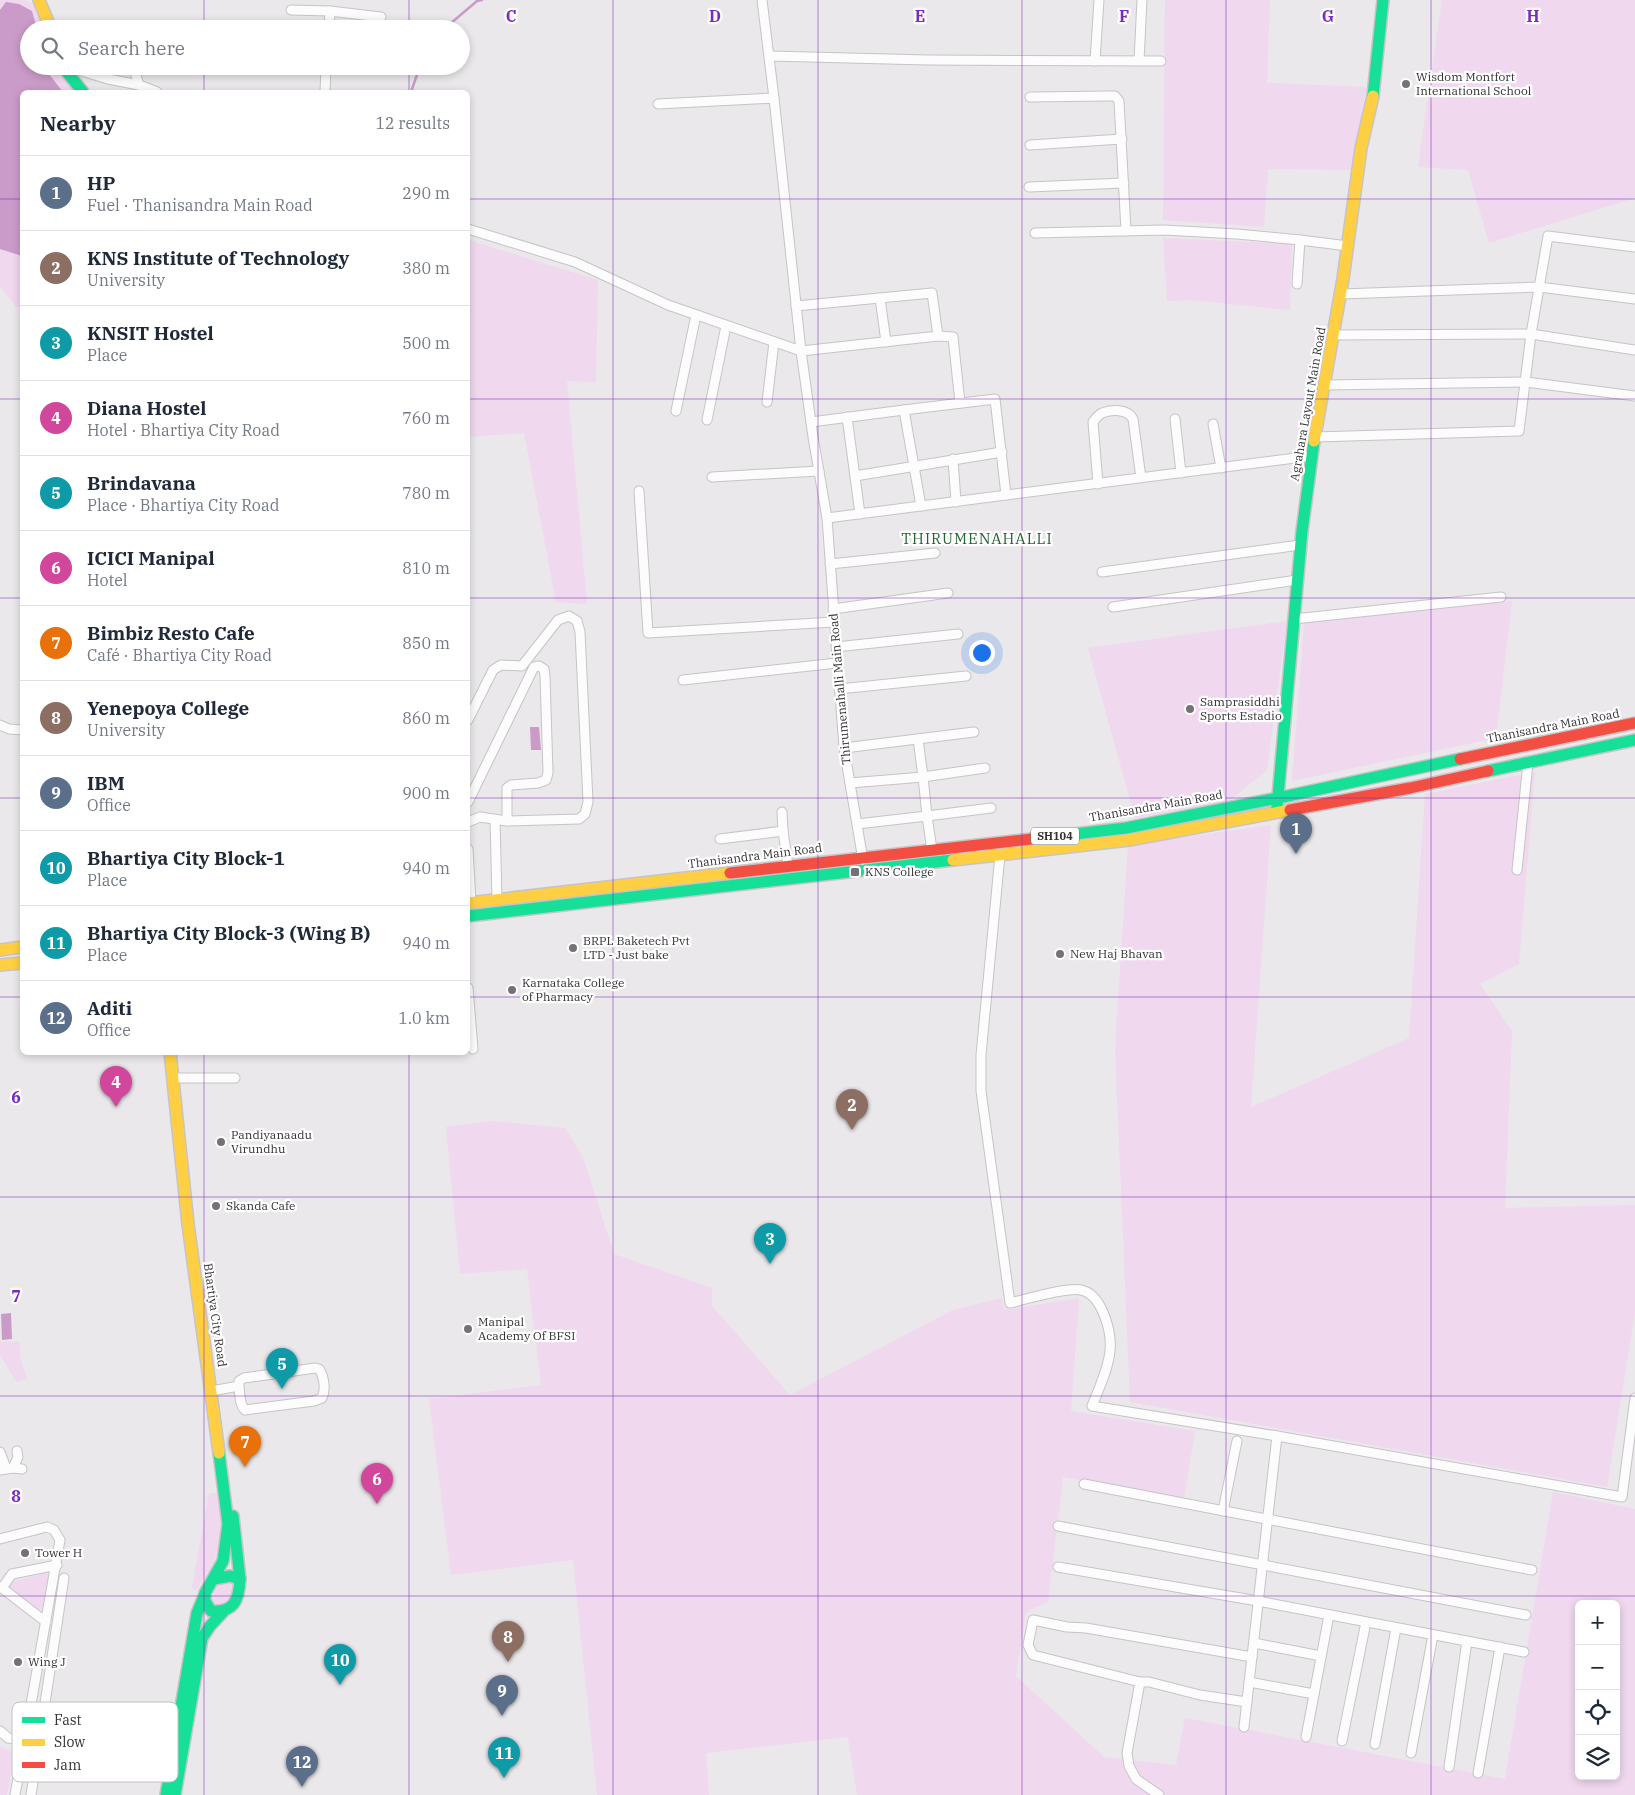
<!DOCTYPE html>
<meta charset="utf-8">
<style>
:root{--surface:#fff;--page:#f6f6f7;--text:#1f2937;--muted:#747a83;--line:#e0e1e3;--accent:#b45309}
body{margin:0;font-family:"IBM Plex Serif",serif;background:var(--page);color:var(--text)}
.controls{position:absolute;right:15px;bottom:15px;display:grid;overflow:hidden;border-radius:8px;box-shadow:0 2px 8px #0003}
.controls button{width:45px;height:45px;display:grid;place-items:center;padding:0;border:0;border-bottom:1px solid var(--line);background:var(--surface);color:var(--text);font:25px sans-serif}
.you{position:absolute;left:981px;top:652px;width:18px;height:18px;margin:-12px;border:4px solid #fff;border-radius:50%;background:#1a73e8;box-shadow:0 0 0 8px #1a73e833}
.badge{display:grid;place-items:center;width:32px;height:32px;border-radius:50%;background:var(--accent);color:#fff;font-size:16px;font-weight:700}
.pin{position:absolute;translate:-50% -41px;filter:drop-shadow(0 1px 2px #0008)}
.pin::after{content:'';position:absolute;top:26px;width:18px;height:15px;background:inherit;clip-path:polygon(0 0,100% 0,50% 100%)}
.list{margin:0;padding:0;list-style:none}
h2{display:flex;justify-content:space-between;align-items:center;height:65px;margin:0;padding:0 20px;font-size:21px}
h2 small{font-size:16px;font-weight:400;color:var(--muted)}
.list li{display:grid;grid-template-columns:32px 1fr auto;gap:15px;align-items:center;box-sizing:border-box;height:75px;padding:0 20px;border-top:1px solid var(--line)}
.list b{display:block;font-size:19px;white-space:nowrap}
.list p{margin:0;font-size:16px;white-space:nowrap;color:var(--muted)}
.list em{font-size:16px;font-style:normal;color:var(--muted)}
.icon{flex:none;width:28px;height:28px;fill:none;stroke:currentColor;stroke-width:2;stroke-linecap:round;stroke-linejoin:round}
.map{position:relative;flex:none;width:1635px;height:1795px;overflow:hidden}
.search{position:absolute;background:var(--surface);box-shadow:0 2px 8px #0003;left:20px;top:20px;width:450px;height:55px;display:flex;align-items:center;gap:12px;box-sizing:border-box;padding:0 18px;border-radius:28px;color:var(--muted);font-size:19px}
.panel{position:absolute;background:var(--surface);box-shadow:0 2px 8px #0003;left:20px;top:90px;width:450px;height:965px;border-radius:8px}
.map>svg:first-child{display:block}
.green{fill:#f0d8ee;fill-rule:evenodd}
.water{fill:#ca9bc8}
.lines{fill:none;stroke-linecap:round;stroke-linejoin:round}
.stream{stroke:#ca9bc8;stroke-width:2.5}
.street-casing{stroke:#c6c4c6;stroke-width:11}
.fast-casing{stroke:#c6c4c6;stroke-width:14}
.slow-casing{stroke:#c6c4c6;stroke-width:14}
.jam-casing{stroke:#c6c4c6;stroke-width:14}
.street{stroke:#fcfcfc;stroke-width:9}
.fast{stroke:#16e098;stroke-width:11}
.slow{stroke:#ffcf43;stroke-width:11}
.jam{stroke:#f24e42;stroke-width:11}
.grid{fill:none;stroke:#7b2cbf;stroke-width:1;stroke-opacity:0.55}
.poi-dot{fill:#747274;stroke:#fff;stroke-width:2}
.labels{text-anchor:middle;stroke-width:4.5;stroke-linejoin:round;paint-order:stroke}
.shield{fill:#fff;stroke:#717071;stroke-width:1}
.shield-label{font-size:11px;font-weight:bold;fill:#343234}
.poi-label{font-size:12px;fill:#343234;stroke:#fff;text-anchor:start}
.street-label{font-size:12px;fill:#343234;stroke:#fff}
.quarter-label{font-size:15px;letter-spacing:1px;fill:#256333;stroke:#fff}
.key{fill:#fff;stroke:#c2c2c2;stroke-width:1}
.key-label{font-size:14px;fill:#343234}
.grid-label{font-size:16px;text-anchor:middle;font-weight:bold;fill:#7b2cbf;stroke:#fff;stroke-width:4.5;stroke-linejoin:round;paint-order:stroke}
</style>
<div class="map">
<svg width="1635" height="1795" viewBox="0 0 1635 1795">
<rect width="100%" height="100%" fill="#eae8ea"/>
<g class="green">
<polygon points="0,0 25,0 41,9 46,29 29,29 29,66 57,66 78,92 22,92 22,308 16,307 0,286"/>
<polygon points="1165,0 1270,0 1267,83 1366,87 1353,170 1268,169 1264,227 1163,220"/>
<polygon points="1442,0 1635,0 1635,198 1489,243 1468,170 1418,167"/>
<polygon points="1163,238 1292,244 1290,310 1191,300 1167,301"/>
<polygon points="468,240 598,280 596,382 567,381 587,604 556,602 524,433 468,437"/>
<polygon points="1512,601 1496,738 1292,781 1304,622"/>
<polygon points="1287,621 1267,770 1229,801 1135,818 1088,648"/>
<polygon points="1535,772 1519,964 1480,984 1512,1031 1505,1208 1635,1205 1635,1312 1607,1487 1130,1402 1115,1048 1128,845 1271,825 1251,1107 1409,1038 1425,794"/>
<path d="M492 1121 565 1128 583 1157 614 1254 712 1288V1306L790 1395 953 1310 1002 1298 1004 1310 1079 1298 1071 1411 1195 1431 1184 1498 1063 1477 1048 1602 1026 1612 1016 1676 1104 1757 1176 1765 1185 1718 1505 1779 1553 1492 1635 1509V1795H857L848 1737 706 1753 709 1795H597L573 1560 451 1575 429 1399 541 1385 527 1269 460 1274 446 1127ZM1579 1604H1616V1776H1579Z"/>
<polygon points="19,1341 21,1361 27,1379 16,1382 0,1354 0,1342"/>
<polygon points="209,1493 218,1493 222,1525 214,1563 196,1590 192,1588"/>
<polygon points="47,1573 49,1576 43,1608 37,1610 9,1586 14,1581"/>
<polygon points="227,1580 234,1582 237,1589 225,1607 212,1609 211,1594 216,1586"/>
<polygon points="0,1746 15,1754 7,1795 0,1795"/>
</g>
<g class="water">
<polygon points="6,2 19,4 32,11 37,29 29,29 29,66 47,66 49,74 63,92 22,92 22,256 0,249 0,10"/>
<polygon points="530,727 539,727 541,750 531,750"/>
<polygon points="11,1313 12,1339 2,1340 1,1314"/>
</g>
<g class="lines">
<g class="stream">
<polyline points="444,29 477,1 482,0"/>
<polyline points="411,92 420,66"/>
</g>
<g class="street-casing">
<g id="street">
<polyline points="762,0 774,98"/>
<polyline points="291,10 330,11"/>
<polyline points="329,29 330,11 381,17"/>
<polyline points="770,56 927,60 1161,61"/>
<polyline points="1095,61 1099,0"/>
<polyline points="1139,61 1142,0"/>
<polyline points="65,66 108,79 139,85 157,92"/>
<polyline points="133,66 139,85"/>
<polyline points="325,92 326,66"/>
<polyline points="1030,97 1108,96 1115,96 1119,101 1126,231"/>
<polyline points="658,104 774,98 801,351 813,437 827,518 1311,456"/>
<polyline points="1030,145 1122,139"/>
<polyline points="1029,187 1124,183"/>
<polyline points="468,229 575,262 668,305 801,351 938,336 932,293 796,306"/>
<polyline points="1035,233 1164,230 1237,234 1300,240"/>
<polyline points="1297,284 1300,240 1348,246"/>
<polyline points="1341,294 1539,287 1635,299"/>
<polyline points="880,298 886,342"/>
<polyline points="1333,335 1531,334 1635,350"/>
<polyline points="938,336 953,337 960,403"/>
<polyline points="1324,385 1526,382 1635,396"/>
<polyline points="767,402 774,342"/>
<polyline points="676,411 696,315"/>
<polyline points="847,417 860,514"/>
<polyline points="1175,419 1181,473"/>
<polyline points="707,420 726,326"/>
<polyline points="811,422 904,410"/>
<polyline points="1213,424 1221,468"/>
<polyline points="1315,437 1519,431 1531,334 1548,236 1635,247"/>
<polyline points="953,459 956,502"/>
<polyline points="855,476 1002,452"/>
<polyline points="712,477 819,471"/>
<path d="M1098 484 1093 422C1096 418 1098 415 1102 413 1112 409 1128 409 1133 419L1141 478"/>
<polyline points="639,491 648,633 834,622"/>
<polyline points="921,506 904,410 995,399 1006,495"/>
<polyline points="827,518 844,748 863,860"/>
<polyline points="830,564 935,553"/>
<polyline points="1102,572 1300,545"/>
<polyline points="1113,607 1297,580"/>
<polyline points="833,609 948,593"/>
<polyline points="1294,619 1501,597"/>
<polyline points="836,647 958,634"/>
<polyline points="683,680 837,663"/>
<polyline points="839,689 966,676"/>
<polyline points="468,720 493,670 501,665 522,666 558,620 569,616 577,621 580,632 588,802 585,814 579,819 507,821 480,817 468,822"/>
<polyline points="0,725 9,729 22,730"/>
<polyline points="918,739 923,777 985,768"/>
<polyline points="844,748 974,732"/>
<polyline points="850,783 923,777 927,816 857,824"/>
<polyline points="468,802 534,667 539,666 544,669 545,676 548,773 546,780 538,783 511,785 507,788 507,821"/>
<polyline points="782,812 783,831"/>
<polyline points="495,820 497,899"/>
<polyline points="720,839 783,831 788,866"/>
<polyline points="468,849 471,902"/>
<polyline points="932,850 927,816 991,808"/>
<path d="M1000 855 981 1055V1091L1010 1303C1027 1299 1066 1287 1081 1290 1102 1294 1112 1332 1110 1351 1108 1370 1099 1388 1092 1406L1277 1436 1622 1497 1635 1398"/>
<polyline points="1517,870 1528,763"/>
<polyline points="468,988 473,1049"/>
<polyline points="177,1078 235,1078"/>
<path d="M217 1390 239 1386V1381L244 1378 315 1368 319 1369C324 1376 326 1390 322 1398L314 1401 245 1410C239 1404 240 1394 239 1386"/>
<polyline points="0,1452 6,1468"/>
<polyline points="13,1468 18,1457 17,1451"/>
<polyline points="0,1470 13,1468 22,1469"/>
<polyline points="1084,1484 1532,1570"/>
<polyline points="1223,1511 1237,1441"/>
<polyline points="1058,1526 1526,1615"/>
<polyline points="0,1539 47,1527 54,1530 60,1540 15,1795"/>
<polyline points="1058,1567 1258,1601 1524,1652"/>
<polyline points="46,1622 2,1588 12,1574 57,1565"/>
<polyline points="1254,1643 1321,1656"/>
<polyline points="1140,1682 1127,1753 1129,1766 1136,1779 1159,1795"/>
<polyline points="1249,1682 1314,1694"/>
<polyline points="1247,1702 1200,1695 1149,1682 1140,1682 1033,1655 1028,1645 1033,1620 1067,1627 1086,1628 1252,1657"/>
<polyline points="1244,1727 1277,1436"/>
<polyline points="0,1731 8,1738 24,1740"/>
<polyline points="1306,1737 1329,1615"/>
<polyline points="1342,1741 1366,1622"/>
<polyline points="1375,1744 1396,1628"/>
<polyline points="1411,1753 1433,1635"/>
<polyline points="1449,1767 1467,1641"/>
<polyline points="1478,1773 1500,1647"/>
<polyline points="31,1795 64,1578"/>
</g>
</g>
<g class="fast-casing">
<g id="fast">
<polyline points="62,66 83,92"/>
<polyline points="1373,96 1383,0"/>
<polyline points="1488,771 1635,740"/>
<polyline points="1277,807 1302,531 1314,441"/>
<polyline points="1058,836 1126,828 1278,798 1460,759"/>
<polyline points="468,916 953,860"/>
<polyline points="233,1516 240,1579"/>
<path d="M214 1579 230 1576 240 1579C239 1600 234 1613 211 1611L205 1601V1593L223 1561 228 1524 219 1453"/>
<polyline points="166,1795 197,1613 205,1594"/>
<polyline points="175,1795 202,1638 210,1626 223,1612"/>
</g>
</g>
<g class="slow-casing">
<g id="slow">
<polyline points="39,0 51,29"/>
<polyline points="1314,441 1343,279 1361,148 1373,96"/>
<polyline points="953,860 1129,840 1290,810"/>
<polyline points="468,903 730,873"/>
<polyline points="0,950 22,947"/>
<polyline points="0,965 22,963"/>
<polyline points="170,1052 188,1224 219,1453"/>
</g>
</g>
<g class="jam-casing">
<g id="jam">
<polyline points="1460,759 1635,723"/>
<polyline points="1290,810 1410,788 1488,771"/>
<polyline points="730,873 1058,836"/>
</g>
</g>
<use href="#street" class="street"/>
<use href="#fast" class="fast"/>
<use href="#slow" class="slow"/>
<use href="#jam" class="jam"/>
</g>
<path class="grid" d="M204 0V29M409 0V29M613 0V1795M818 0V1795M1022 0V1795M1226 0V1795M1431 0V1795M204 66V92M409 66V92M0 199H22M468 199H1635M0 399H22M468 399H1635M0 598H22M468 598H1635M0 798H22M468 798H1635M0 997H22M468 997H1635M204 1052V1795M409 1052V1795M0 1197H1635M0 1396H1635M0 1596H1635"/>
<g class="poi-dot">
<circle cx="1406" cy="84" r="5"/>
<circle cx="1190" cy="709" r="5"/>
<rect x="850" y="867" width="10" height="10" rx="2.5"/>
<circle cx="573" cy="948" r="5"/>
<circle cx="1060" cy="954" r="5"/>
<circle cx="512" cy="990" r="5"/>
<circle cx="221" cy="1142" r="5"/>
<circle cx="216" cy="1206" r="5"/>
<circle cx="468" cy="1329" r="5"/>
<circle cx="25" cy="1553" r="5"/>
<circle cx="18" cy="1662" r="5"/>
</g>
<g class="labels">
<rect class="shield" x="1031" y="827.5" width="48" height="17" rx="4"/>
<g class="shield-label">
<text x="1055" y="840">SH104</text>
</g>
<g class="poi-label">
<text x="1416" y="81">Wisdom Montfort<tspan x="1416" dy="14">International School</tspan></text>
<text x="1200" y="706">Samprasiddhi<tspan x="1200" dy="14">Sports Estadio</tspan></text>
<text x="865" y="876">KNS College</text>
<text x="583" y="945">BRPL Baketech Pvt<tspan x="583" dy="14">LTD - Just bake</tspan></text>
<text x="1070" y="958">New Haj Bhavan</text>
<text x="522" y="987">Karnataka College<tspan x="522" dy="14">of Pharmacy</tspan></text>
<text x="231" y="1139">Pandiyanaadu<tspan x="231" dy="14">Virundhu</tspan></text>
<text x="226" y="1210">Skanda Cafe</text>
<text x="478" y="1326">Manipal<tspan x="478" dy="14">Academy Of BFSI</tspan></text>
<text x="35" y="1557">Tower H</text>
<text x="28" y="1666">Wing J</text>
</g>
<g class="street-label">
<text transform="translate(1308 404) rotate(-80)" y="4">Agrahara Layout Main Road</text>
<text transform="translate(840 689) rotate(-95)" y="4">Thirumenahalli Main Road</text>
<text transform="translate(1553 726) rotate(-11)" y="4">Thanisandra Main Road</text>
<text transform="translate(1156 806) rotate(-10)" y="4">Thanisandra Main Road</text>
<text transform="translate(755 856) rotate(-7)" y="4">Thanisandra Main Road</text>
<text transform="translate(215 1315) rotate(82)" y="4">Bhartiya City Road</text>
</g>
<g class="quarter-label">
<text x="977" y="544">THIRUMENAHALLI</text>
</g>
</g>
<rect x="12" y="1702" width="166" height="80" rx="8" class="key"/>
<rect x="22" y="1717" width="23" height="6" fill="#16e098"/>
<rect x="22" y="1739" width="23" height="7" fill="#ffcf43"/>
<rect x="22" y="1762" width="23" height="6" fill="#f24e42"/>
<g class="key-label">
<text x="54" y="1725">Fast</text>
<text x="54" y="1747">Slow</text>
<text x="54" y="1770">Jam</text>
</g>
<g class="grid-label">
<text x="511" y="22">C</text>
<text x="715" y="22">D</text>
<text x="920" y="22">E</text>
<text x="1124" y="22">F</text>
<text x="1328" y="22">G</text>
<text x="1533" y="22">H</text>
<text x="16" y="1103">6</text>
<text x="16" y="1302">7</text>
<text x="16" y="1502">8</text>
</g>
</svg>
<div class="controls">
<button>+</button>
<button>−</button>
<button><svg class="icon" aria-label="locate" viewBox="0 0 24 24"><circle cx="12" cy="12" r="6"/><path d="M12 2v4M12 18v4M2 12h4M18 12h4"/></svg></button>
<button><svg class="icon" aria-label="layers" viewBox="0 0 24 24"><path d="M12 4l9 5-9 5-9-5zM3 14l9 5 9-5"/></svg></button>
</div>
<div class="you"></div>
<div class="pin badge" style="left:1296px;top:854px;background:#5c6f8a">1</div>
<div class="pin badge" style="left:852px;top:1130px;background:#8d6e63">2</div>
<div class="pin badge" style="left:770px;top:1264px;background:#0f9aa8">3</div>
<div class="pin badge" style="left:116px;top:1107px;background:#d1479c">4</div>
<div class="pin badge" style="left:282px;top:1389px;background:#0f9aa8">5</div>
<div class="pin badge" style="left:377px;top:1504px;background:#d1479c">6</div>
<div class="pin badge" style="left:245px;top:1467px;background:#e8710a">7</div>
<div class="pin badge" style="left:508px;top:1662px;background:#8d6e63">8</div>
<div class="pin badge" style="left:502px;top:1716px;background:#5c6f8a">9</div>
<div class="pin badge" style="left:340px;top:1685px;background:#0f9aa8">10</div>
<div class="pin badge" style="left:504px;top:1778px;background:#0f9aa8">11</div>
<div class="pin badge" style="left:302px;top:1787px;background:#5c6f8a">12</div>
<div class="search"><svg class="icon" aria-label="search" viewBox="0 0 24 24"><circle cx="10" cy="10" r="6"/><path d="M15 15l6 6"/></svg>Search here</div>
<section class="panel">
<h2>Nearby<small>12 results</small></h2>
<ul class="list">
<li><span class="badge" style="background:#5c6f8a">1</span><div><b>HP</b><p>Fuel · Thanisandra Main Road</p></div><em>290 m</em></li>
<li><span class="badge" style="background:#8d6e63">2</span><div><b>KNS Institute of Technology</b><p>University</p></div><em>380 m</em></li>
<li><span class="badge" style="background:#0f9aa8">3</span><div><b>KNSIT Hostel</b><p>Place</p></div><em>500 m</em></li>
<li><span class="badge" style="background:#d1479c">4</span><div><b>Diana Hostel</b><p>Hotel · Bhartiya City Road</p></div><em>760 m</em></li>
<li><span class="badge" style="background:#0f9aa8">5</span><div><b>Brindavana</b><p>Place · Bhartiya City Road</p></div><em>780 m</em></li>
<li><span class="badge" style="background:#d1479c">6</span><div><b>ICICI Manipal</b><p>Hotel</p></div><em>810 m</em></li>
<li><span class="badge" style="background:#e8710a">7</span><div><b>Bimbiz Resto Cafe</b><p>Café · Bhartiya City Road</p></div><em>850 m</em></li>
<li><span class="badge" style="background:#8d6e63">8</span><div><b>Yenepoya College</b><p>University</p></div><em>860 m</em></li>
<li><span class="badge" style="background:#5c6f8a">9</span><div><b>IBM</b><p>Office</p></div><em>900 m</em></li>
<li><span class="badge" style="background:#0f9aa8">10</span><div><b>Bhartiya City Block-1</b><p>Place</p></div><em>940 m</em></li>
<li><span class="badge" style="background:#0f9aa8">11</span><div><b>Bhartiya City Block-3 (Wing B)</b><p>Place</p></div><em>940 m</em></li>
<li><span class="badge" style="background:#5c6f8a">12</span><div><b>Aditi</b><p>Office</p></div><em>1.0 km</em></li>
</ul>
</section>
</div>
